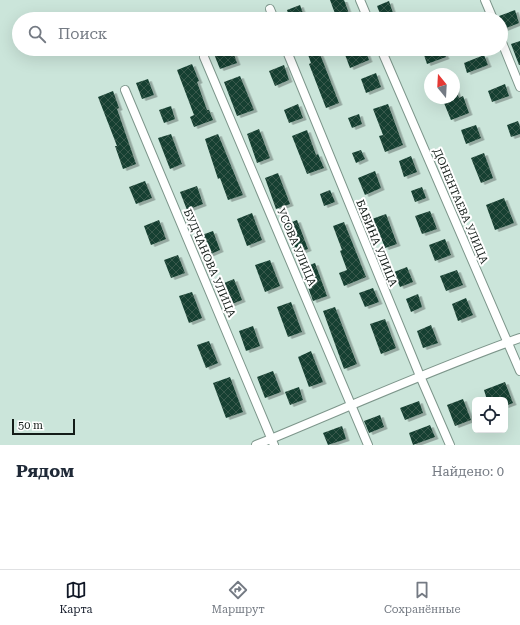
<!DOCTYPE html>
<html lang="ru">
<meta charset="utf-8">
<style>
:root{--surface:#fff;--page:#f2f2f3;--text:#1f2937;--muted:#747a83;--line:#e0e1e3;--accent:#111827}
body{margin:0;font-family:"Roboto Serif",serif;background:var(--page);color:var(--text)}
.controls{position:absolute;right:12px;bottom:12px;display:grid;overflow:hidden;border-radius:6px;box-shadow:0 4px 16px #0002}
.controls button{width:36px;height:36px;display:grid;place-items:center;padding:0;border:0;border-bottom:1px solid var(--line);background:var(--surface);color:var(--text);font:20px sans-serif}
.compass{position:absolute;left:424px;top:68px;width:36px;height:36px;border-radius:50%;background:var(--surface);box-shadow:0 4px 16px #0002;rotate:342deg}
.scale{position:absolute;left:12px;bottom:10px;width:63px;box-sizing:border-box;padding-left:4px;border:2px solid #131c18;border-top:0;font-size:11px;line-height:14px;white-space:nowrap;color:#131c18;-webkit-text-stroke:3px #fff;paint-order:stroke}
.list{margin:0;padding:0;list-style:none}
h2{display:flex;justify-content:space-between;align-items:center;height:52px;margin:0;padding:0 16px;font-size:17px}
h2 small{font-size:13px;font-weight:400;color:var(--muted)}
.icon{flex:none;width:22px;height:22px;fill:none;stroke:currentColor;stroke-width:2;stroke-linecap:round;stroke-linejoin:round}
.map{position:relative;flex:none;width:520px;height:445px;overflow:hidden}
.search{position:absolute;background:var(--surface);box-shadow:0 4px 16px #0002;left:12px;right:12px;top:12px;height:44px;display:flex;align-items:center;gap:10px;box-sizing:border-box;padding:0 14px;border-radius:22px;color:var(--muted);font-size:15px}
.sheet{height:124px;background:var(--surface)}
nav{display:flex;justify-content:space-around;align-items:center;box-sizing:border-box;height:56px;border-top:1px solid var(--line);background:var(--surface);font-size:11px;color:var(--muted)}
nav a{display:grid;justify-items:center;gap:2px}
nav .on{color:var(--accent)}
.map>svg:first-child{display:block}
.building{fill:url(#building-cross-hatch);filter:url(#shadow)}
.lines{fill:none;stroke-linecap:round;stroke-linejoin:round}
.street-casing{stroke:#7d968b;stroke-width:10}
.street{stroke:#fff;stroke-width:8}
.labels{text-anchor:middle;stroke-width:4;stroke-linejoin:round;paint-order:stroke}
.street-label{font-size:11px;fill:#131c18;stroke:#fff}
</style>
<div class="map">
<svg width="520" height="445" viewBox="0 0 520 445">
<defs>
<pattern id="building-cross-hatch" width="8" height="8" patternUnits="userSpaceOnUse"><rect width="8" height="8" fill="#183f31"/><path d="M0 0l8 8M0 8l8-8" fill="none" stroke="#38584c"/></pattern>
<filter id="shadow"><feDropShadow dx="3.5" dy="2" stdDeviation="0" flood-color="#0004"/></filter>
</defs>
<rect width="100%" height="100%" fill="#cbe5da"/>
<g class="building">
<polygon points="330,0 344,0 351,19 337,19"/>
<polygon points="389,1 394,16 382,19 377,6"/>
<polygon points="300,5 305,19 290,19 287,10"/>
<polygon points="515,10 519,23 504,29 499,16"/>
<polygon points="520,41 520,65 519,65 511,44"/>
<polygon points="228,49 232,49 237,63 220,69 214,54"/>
<polygon points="306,49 318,49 339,103 326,108 309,64 311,63"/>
<polygon points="353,49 365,49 369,60 350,68 344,52"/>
<polygon points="422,49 442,49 446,57 427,64"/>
<polygon points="484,55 488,65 467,73 464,63"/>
<polygon points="192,64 199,81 197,82 207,110 209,110 213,120 194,127 190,117 194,115 177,70"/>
<polygon points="284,65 289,80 275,86 269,71"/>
<polygon points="376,73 381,87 366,93 361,79"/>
<polygon points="240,76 254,110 237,116 224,82"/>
<polygon points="148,79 154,95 142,99 136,83"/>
<polygon points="505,84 509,96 492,102 488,91"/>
<polygon points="454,86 459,98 463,96 469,113 451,120 444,103 454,100"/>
<polygon points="113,91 119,108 117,109 136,164 123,169 115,146 117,146 98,97"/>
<polygon points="298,104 303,118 289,123 284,110"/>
<polygon points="388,104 403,145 385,152 379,136 383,135 373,109"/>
<polygon points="171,106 175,119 164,123 159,110"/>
<polygon points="359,114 362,124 352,128 348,118"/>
<polygon points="518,121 520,127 520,134 511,137 507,125"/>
<polygon points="476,125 481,138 466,144 461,130"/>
<polygon points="259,129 270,158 257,163 247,134"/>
<polygon points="307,130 316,155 318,154 324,168 307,174 292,136"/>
<polygon points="171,134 182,164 170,169 158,138"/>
<polygon points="218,134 243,195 228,200 220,178 218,179 205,139"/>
<polygon points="361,150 365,159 356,163 352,153"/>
<polygon points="484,153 493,178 481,183 471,158"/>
<polygon points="411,156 417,172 404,177 399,161"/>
<polygon points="375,171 381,188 365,195 358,178"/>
<polygon points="278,173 290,204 276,209 265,178"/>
<polygon points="145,181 152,198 136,204 129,187"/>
<polygon points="197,186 203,204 187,210 180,192"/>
<polygon points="422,187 426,198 415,202 411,191"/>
<polygon points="330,190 335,202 324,206 320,194"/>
<polygon points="504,198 514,223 495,230 486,205"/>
<polygon points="430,211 437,229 422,234 415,216"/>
<polygon points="252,213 262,240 247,246 237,219"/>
<polygon points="386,214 397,244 385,248 380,235 378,236 372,219"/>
<polygon points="159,220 166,239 151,245 144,226"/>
<polygon points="297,220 308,249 295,254 284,225"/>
<polygon points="344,222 366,277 344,286 339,273 347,270 340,251 342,250 333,226"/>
<polygon points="213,231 220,250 206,256 199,236"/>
<polygon points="445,239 451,255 435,261 429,245"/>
<polygon points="178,255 185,273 171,278 164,260"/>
<polygon points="270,260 280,286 265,292 255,265"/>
<polygon points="315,263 327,296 313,301 301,268"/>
<polygon points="407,267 413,282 400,287 394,272"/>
<polygon points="457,270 463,285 446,291 440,276"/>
<polygon points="234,279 242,300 227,306 219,285"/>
<polygon points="373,288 379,302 365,307 359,293"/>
<polygon points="192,292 202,318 189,323 179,296"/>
<polygon points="418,294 422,307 411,312 406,299"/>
<polygon points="466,298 473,315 458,321 452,304"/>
<polygon points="291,302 302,332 288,337 277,307"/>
<polygon points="335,307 357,364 344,369 323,311"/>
<polygon points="385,319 396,348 381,354 370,324"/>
<polygon points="431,325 438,343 423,348 417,331"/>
<polygon points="253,326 260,346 246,351 239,331"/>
<polygon points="209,341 218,363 206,368 197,345"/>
<polygon points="311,351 323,382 309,387 298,357"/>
<polygon points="273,371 281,392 265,398 257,377"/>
<polygon points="230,377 243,412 226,418 213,383"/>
<polygon points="505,382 513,403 505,406 505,400 487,400 484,390"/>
<polygon points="299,387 303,400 290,405 285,392"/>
<polygon points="463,399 471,420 455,426 447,405"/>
<polygon points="419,401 423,413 405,420 400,408"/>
<polygon points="380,415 384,427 369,433 364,421"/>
<polygon points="430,425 435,437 413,445 409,433"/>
<polygon points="342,426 346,439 328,445 323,433"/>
</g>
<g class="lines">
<g class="street-casing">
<g id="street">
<polyline points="360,0 368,19"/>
<polyline points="485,0 493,19"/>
<polyline points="270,9 274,19"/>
<polyline points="501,40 520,87"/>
<polyline points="286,49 420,376 450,445"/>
<polyline points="381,49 520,371"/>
<polyline points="204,57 368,445"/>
<polyline points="125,90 274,445"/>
<path d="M256 445C344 409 430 370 520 338"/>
</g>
</g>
<use href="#street" class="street"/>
</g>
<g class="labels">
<g class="street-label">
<text transform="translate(461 206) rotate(67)" y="4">ДОНЕНТАЕВА УЛИЦА</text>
<text transform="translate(377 243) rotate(68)" y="4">БАБИНА УЛИЦА</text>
<text transform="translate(297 247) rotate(67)" y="4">УСОВА УЛИЦА</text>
<text transform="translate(210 263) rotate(67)" y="4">БУДЧАНОВА УЛИЦА</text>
</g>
</g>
</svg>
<div class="controls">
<button><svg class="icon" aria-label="locate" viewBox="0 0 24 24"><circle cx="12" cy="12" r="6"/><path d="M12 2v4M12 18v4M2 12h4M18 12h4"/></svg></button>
</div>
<svg class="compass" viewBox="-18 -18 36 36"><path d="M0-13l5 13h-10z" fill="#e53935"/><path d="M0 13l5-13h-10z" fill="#747a83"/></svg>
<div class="scale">50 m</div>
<div class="search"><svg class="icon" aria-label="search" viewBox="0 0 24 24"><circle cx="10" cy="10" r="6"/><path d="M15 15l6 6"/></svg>Поиск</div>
</div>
<section class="sheet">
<h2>Рядом<small>Найдено: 0</small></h2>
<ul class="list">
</ul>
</section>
<nav>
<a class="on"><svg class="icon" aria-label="map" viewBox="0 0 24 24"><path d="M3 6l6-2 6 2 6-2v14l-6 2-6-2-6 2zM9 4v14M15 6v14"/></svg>Карта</a>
<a><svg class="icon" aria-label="directions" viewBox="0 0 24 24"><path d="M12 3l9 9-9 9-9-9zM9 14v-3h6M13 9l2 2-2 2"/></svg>Маршрут</a>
<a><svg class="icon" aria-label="saved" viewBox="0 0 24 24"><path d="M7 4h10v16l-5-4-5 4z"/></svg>Сохранённые</a>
</nav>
